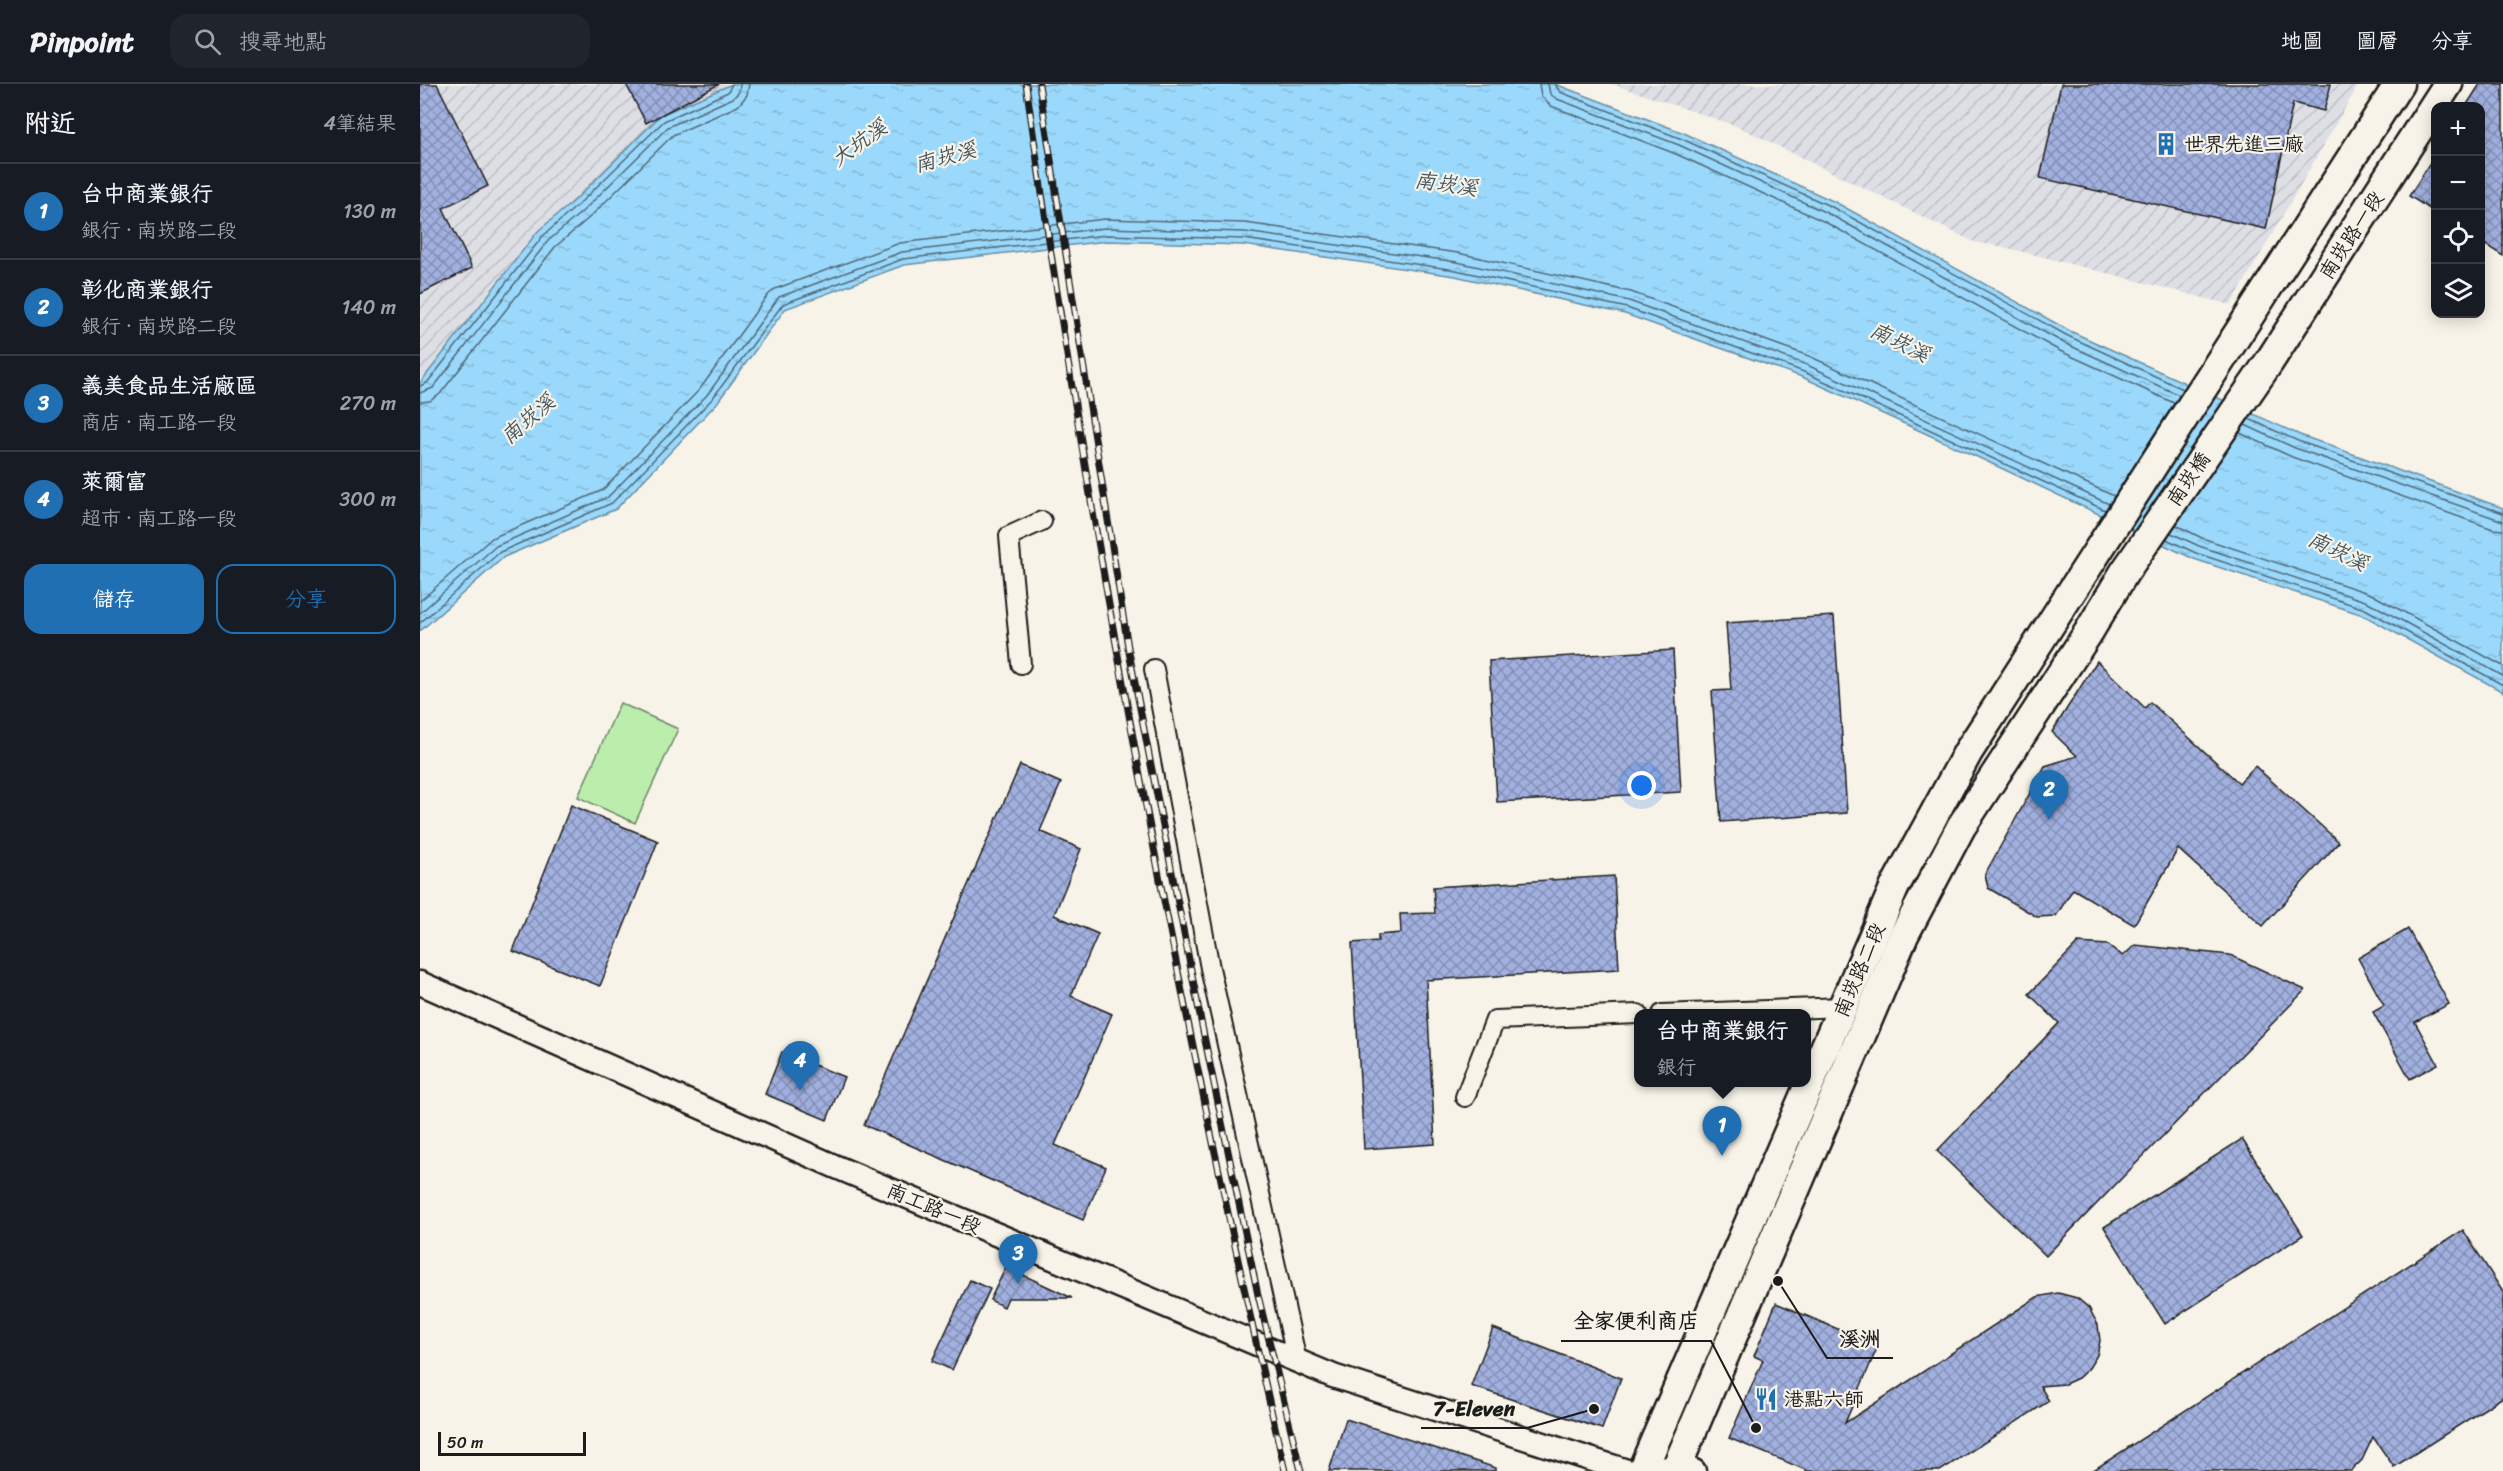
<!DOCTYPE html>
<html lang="zh-TW">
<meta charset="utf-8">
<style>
:root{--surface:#171b24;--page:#20242c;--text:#f1f3f6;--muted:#9ea1a6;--line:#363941;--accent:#1f6fb2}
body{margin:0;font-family:Sriracha,"LXGW WenKai TC",sans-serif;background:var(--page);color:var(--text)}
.controls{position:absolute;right:18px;top:18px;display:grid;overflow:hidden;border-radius:12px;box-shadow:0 3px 15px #0003}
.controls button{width:54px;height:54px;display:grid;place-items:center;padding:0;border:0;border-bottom:2px solid var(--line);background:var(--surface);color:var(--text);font:30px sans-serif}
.scale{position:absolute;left:18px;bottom:15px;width:148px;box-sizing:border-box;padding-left:6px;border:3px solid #1c1c1c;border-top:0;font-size:16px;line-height:21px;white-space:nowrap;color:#1c1c1c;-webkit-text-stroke:4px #f7f3e8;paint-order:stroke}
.you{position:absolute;left:1222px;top:702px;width:21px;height:21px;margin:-15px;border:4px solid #fff;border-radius:50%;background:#1a73e8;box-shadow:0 0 0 9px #1a73e833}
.badge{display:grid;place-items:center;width:39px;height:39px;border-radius:50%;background:var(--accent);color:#fff;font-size:20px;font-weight:700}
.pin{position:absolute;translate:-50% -50px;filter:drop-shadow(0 2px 3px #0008)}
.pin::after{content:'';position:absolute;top:32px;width:21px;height:18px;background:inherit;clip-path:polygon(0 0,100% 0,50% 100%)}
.popup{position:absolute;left:1214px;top:925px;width:177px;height:78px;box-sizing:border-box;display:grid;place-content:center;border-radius:12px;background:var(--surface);filter:drop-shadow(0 2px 4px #0005);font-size:20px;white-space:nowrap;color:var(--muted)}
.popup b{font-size:22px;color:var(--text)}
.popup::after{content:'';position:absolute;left:50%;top:100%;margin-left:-12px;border:12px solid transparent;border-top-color:var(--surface)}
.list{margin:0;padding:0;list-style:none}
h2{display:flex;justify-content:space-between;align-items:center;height:78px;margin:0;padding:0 24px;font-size:26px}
h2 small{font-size:20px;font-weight:400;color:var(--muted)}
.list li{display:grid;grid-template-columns:39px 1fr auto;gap:18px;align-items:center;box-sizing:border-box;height:96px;padding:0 24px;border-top:2px solid var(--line)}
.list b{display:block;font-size:22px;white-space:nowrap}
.list p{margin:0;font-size:20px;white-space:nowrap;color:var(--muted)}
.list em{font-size:20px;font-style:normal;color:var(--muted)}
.actions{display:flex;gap:12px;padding:18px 24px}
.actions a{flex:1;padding:14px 0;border:2px solid var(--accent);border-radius:18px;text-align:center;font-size:21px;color:var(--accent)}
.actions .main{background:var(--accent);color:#fff}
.icon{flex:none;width:33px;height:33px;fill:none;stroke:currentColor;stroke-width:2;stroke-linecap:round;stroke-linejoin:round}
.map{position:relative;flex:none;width:2083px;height:1387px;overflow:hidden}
header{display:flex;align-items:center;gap:36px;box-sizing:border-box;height:84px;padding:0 30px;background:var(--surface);border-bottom:2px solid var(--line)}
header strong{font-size:28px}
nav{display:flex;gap:33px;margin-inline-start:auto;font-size:21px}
.search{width:420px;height:54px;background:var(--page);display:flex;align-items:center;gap:15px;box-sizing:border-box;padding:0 21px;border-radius:18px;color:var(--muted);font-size:22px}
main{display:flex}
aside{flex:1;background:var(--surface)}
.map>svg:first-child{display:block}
.industrial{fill:url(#industrial-furrows)}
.garden{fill:#bbedad;stroke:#6c8464;stroke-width:1.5}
.water{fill:url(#water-ripples);stroke:#688da2;stroke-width:1.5}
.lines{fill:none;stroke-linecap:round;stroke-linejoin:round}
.shore{stroke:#4f6876;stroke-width:1.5}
.building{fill:url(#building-cross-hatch);stroke:#1c1c1c;stroke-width:1.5}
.minor-casing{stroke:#1c1c1c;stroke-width:22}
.tertiary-casing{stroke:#1c1c1c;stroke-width:27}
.primary-casing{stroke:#1c1c1c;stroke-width:33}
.minor{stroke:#f7f3e8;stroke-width:18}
.tertiary{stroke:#f7f3e8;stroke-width:22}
.primary{stroke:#f7f3e8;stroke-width:28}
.rail-casing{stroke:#1c1c1c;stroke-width:7}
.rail{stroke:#f7f3e8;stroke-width:4.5;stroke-dasharray:14;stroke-linecap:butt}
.labels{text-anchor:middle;stroke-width:4.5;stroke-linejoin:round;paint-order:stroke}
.poi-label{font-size:20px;fill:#1c1c1c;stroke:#f7f3e8;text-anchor:start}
.street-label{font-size:20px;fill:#1c1c1c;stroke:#f7f3e8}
.water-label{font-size:21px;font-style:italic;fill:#42555f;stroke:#f7f3e8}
.leader{fill:none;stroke:#1c1c1c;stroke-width:2}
.callout-dot{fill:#1c1c1c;stroke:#f7f3e8;stroke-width:2}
.callout-label{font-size:21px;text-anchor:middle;font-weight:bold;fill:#1c1c1c;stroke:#f7f3e8;stroke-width:4.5;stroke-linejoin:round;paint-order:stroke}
</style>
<header>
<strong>Pinpoint</strong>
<div class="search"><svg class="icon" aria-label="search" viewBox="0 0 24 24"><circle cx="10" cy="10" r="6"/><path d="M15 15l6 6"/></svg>搜尋地點</div>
<nav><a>地圖</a><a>圖層</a><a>分享</a></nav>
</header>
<main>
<aside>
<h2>附近<small>4筆結果</small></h2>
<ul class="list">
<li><span class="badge">1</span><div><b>台中商業銀行</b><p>銀行 · 南崁路二段</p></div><em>130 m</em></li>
<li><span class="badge">2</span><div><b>彰化商業銀行</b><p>銀行 · 南崁路二段</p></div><em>140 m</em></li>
<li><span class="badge">3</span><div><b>義美食品生活廠區</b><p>商店 · 南工路一段</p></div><em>270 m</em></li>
<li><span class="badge">4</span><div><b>萊爾富</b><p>超市 · 南工路一段</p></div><em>300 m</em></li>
</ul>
<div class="actions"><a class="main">儲存</a><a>分享</a></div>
</aside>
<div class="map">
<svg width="2083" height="1387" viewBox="0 0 2083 1387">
<defs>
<pattern id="industrial-furrows" width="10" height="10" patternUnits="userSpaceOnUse" patternTransform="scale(1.5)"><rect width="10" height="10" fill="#dddfe5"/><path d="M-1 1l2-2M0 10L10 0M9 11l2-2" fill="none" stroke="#bdbfc4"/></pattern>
<pattern id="water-ripples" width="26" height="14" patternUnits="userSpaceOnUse" patternTransform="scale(1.5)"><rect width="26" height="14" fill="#9bd9fc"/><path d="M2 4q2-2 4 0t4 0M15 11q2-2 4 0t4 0" fill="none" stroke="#85bad7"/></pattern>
<pattern id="building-cross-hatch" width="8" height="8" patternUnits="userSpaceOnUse" patternTransform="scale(1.5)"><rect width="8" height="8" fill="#a1b0df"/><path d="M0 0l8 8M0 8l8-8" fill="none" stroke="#828eb4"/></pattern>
</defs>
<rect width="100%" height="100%" fill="#f7f3e8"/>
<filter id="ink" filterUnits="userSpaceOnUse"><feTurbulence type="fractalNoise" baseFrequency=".0167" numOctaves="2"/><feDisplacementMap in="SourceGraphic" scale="12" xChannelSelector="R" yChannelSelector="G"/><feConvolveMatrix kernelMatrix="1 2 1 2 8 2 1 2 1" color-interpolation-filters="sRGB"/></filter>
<g filter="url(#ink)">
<g class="industrial">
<polygon points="0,0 312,0 241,31 155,116 118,147 0,299"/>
<polygon points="1192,0 1939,0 1811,221 1584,163 1554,158 1319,43"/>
</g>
<polygon class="garden" points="200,619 258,645 215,739 158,713"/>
<polygon class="water" points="312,0 1135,0 1264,49 1415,118 1650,247 1880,351 2083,424 2083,608 1943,531 1774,475 1566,377 1382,293 1205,230 1035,192 823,161 687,157 484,181 365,225 297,319 196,425 84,473 0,547 0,299 118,147 155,116 241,31"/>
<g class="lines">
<g class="shore">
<polyline points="1119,0 1121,12 1131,22 1256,70 1405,138 1640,267 1754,319"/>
<polyline points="1128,0 1130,10 1137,15 1259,61 1409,130 1644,259 1759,311"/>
<polyline points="1135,0 1140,8 1262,55 1412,123 1648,252 1763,305"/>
<polyline points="0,302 7,299 123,152 159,120 244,37 308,8 312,0"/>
<polyline points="0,309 13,304 128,157 164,126 248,43 313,14 319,8 320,0"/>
<polyline points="0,318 10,317 20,310 135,163 170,133 253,51 318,22 327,11 329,0"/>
<polyline points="1829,335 1878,357 2083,429"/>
<polyline points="1825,341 1875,364 2083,437"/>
<polyline points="1820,349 1872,373 2073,445 2083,446"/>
<polyline points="1756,441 1782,454 1951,510 2083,582"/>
<polyline points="1751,449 1779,462 1948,518 2083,592"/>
<polyline points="1746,455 1776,469 1945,525 2083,601"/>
<polyline points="0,517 72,454 183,406 280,305 347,212 355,205 480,159 685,135 825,139 1038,169 1211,208 1389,272 1694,412"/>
<polyline points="0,529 76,462 188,413 287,311 359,213 482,168 685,144 825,148 1037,178 1209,217 1387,281 1689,420"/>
<polyline points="0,539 80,468 192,419 292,315 363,220 483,175 686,151 824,155 1036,186 1207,224 1384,288 1685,426"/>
</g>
</g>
<g class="building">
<polygon points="0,0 17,0 68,102 23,124 52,184 0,210"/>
<polygon points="206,0 299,0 226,39"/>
<polygon points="1641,0 1911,0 1904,27 1873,19 1846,145 1620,94"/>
<polygon points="2060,0 2083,0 2083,172 2061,158 2061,22 2046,22"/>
<polygon points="2016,70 2016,129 1989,112"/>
<polygon points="1414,532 1427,729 1301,738 1292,607 1311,606 1306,539"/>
<polygon points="1253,566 1261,708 1077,718 1069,577"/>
<polygon points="1677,577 1725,624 1730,618 1819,699 1835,682 1919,758 1843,842 1758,765 1714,841 1653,805 1636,832 1617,833 1568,804 1565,790 1625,682 1657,672 1632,648"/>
<polygon points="600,681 641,699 620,747 661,765 634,831 678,850 651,912 692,930 635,1061 686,1083 663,1136 444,1041"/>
<polygon points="151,721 238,757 180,902 93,867"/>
<polygon points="1194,792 1199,885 1006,896 1015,1060 944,1065 932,859 958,857 958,851 981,849 980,830 1015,829 1013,803"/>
<polygon points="1988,845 2029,920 1995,938 2018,980 1990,995 1953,928 1964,922 1938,874"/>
<polygon points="1658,859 1688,861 1703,872 1715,861 1810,871 1885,906 1626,1172 1517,1067 1639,939 1609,910"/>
<polygon points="362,968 424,993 407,1036 345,1010"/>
<polygon points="1822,1055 1883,1151 1745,1240 1684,1143"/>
<polygon points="2043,1146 2083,1208 2083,1313 1974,1383 1953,1353 1942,1376 1931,1387 1672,1387"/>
<polygon points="586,1183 652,1214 588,1214 584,1223 570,1216"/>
<polygon points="550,1196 570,1205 532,1286 512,1277"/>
<polygon points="1638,1209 1657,1214 1669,1224 1678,1241 1680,1257 1677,1271 1669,1284 1658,1294 1645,1300 1620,1302 1629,1317 1520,1387 1388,1387 1309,1354 1343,1276 1334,1272 1356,1219 1458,1262 1425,1339 1617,1213"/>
<polygon points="1073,1244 1201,1294 1182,1345 1051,1302"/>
<polygon points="926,1335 1076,1384 1076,1387 909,1387"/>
</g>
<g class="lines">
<g class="minor-casing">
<g id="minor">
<polyline points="601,580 589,452 622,437"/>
<polyline points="734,585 790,884 877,1277"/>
<polyline points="1242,930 1423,923"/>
<polyline points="1045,1013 1075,936 1218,930"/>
</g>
</g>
<g class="tertiary-casing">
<g id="tertiary">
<polyline points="0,899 414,1082 913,1292 1207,1387"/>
<polyline points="1236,1387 1258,1381 1274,1387"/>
</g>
</g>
<g class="primary-casing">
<g id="primary">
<polyline points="1222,1387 1475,802 1548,668 1979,0"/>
<polyline points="1255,1387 1484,851 1541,743 1668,549 1704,489 1849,278 2028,0"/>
</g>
</g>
<use href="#minor" class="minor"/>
<use href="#tertiary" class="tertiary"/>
<use href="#primary" class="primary"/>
<g class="rail-casing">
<g id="rail">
<path d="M606 0C672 466 760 928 865 1387"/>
<polyline points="619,0 708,563 782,942 838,1211 881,1387"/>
</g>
</g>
<use href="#rail" class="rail"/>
</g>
</g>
<defs>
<g id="building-bare" transform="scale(1.8)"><path d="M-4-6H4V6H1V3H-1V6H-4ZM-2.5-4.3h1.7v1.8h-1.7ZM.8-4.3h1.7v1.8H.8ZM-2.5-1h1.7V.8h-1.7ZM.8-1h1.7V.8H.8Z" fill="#1f6fb2" stroke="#f7f3e8" stroke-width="2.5" paint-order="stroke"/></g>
<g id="restaurant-bare" transform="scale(1.8)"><path d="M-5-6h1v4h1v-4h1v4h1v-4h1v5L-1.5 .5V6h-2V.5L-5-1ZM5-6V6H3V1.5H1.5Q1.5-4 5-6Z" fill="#1f6fb2" stroke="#f7f3e8" stroke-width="2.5" paint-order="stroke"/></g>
</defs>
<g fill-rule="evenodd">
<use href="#building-bare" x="1746" y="60"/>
<use href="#restaurant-bare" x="1346" y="1315"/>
</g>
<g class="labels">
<g class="poi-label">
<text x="1764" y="67">世界先進三廠</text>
<text x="1364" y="1322">港點六師</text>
</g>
<g class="street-label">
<text transform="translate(1931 151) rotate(-57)" y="7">南崁路一段</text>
<text transform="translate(1768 395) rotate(-56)" y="7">南崁橋</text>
<text transform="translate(1439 886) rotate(-67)" y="7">南崁路二段</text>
<text transform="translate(514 1124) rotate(23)" y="7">南工路一段</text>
</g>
<g class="water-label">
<text transform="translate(439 59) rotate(-36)" y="7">大坑溪</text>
<text transform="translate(525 73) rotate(-15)" y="7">南崁溪</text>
<text transform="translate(1026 100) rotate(8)" y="7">南崁溪</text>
<text transform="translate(1480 258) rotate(26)" y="7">南崁溪</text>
<text transform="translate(108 335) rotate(-41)" y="7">南崁溪</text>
<text transform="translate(1918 467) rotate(26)" y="7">南崁溪</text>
</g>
</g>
<path class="leader" d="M1336 1344L1291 1257H1141M1358 1197L1407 1274H1473M1174 1325L1107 1344H1001"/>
<g class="callout-dot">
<circle cx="1336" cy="1344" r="6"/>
<circle cx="1358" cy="1197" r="6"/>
<circle cx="1174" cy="1325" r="6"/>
</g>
<g class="callout-label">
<text x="1216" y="1244">全家便利商店</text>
<text x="1440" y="1262">溪洲</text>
<text x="1054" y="1332">7-Eleven</text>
</g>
</svg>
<div class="controls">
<button>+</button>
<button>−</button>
<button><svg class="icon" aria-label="locate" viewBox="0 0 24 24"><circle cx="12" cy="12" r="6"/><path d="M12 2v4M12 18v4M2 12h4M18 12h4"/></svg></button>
<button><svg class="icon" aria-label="layers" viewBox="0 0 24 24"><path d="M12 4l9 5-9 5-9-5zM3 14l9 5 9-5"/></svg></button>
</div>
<div class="scale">50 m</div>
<div class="you"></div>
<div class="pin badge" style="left:1302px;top:1072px">1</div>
<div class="popup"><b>台中商業銀行</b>銀行</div>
<div class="pin badge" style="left:1629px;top:736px">2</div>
<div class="pin badge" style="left:598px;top:1200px">3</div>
<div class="pin badge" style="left:380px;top:1007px">4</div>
</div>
</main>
